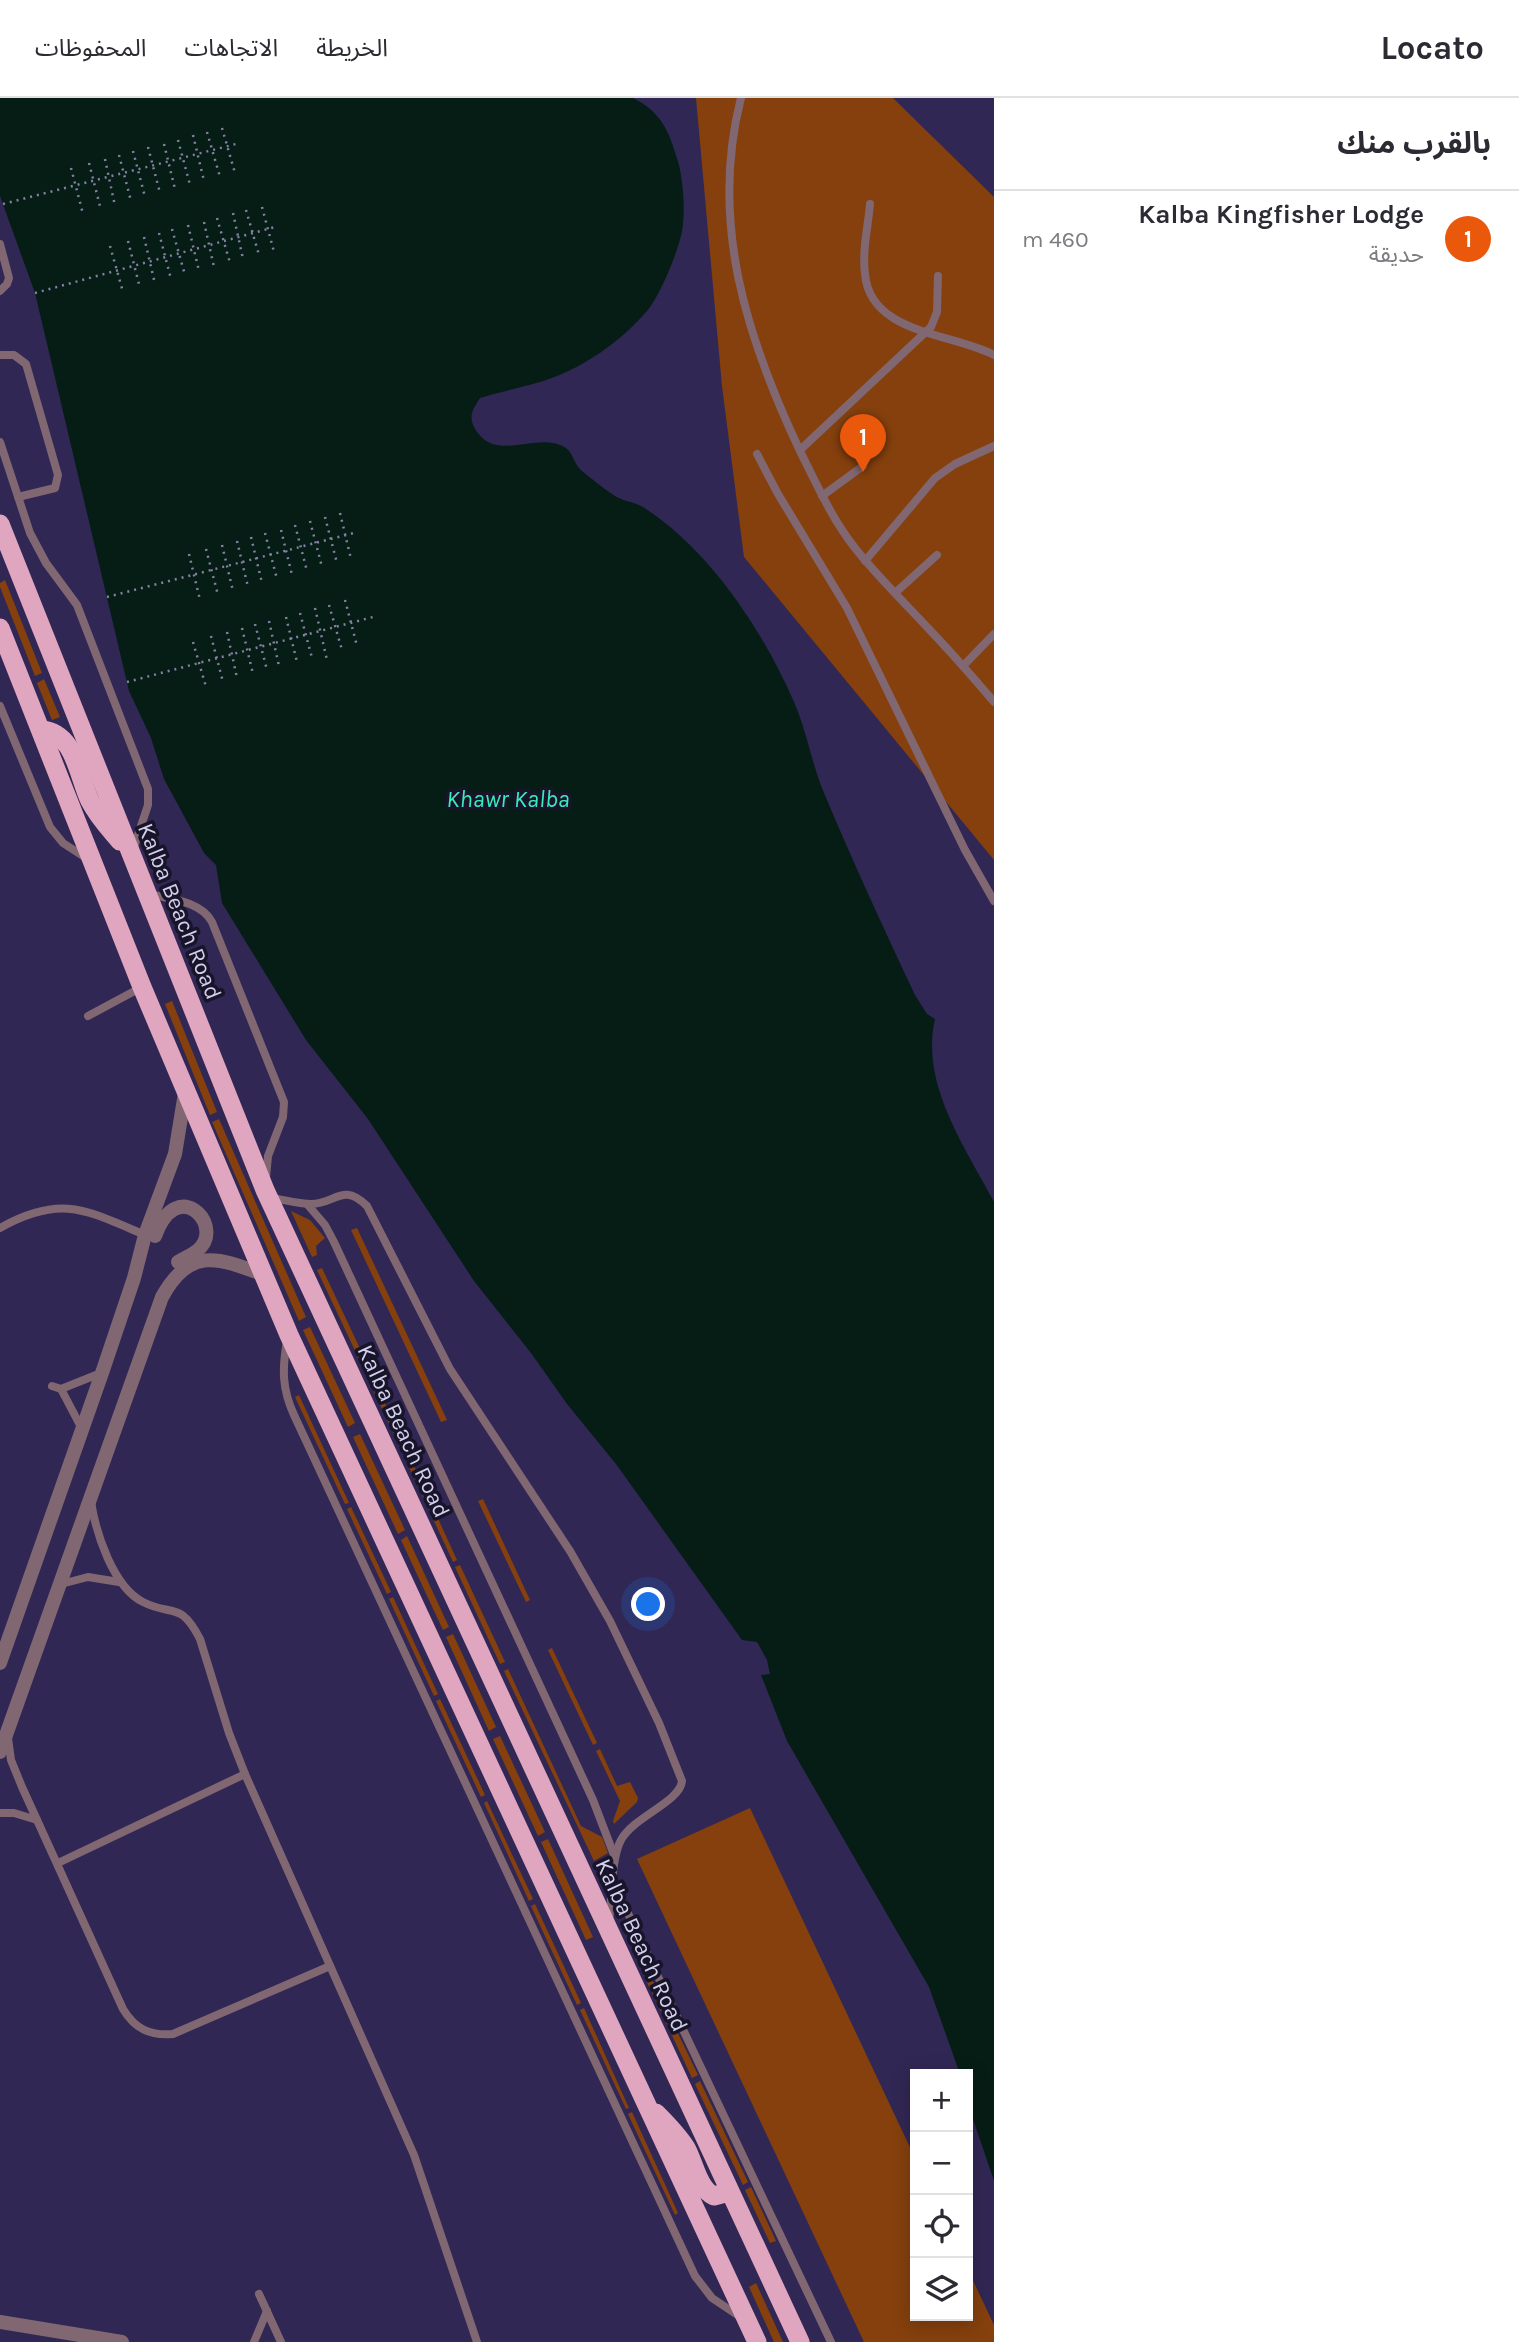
<!DOCTYPE html>
<html lang="ar">
<meta charset="utf-8">
<style>
:root{--surface:#fff;--page:#f2f2f3;--text:#2b2b33;--muted:#7c7c81;--line:#e1e1e2;--accent:#ea580c}
body{margin:0;font-family:Karla,"Noto Sans Arabic",sans-serif;background:var(--page);color:var(--text);direction:rtl}
.controls{position:absolute;right:21px;bottom:21px;display:grid;overflow:hidden;border-radius:0px;box-shadow:0 4px 18px #0003}
.controls button{width:63px;height:63px;display:grid;place-items:center;padding:0;border:0;border-bottom:2px solid var(--line);background:var(--surface);color:var(--text);font:35px sans-serif}
.you{position:absolute;left:649px;top:1507px;width:24px;height:24px;margin:-18px;border:5px solid #fff;border-radius:50%;background:#1a73e8;box-shadow:0 0 0 10px #1a73e833}
.badge{display:grid;place-items:center;width:46px;height:46px;border-radius:50%;background:var(--accent);color:#fff;font-size:23px;font-weight:700}
.pin{position:absolute;translate:-50% -58px;filter:drop-shadow(0 2px 4px #0008)}
.pin::after{content:'';position:absolute;top:37px;width:24px;height:21px;background:inherit;clip-path:polygon(0 0,100% 0,50% 100%)}
.list{margin:0;padding:0;list-style:none}
h2{display:flex;justify-content:space-between;align-items:center;height:91px;margin:0;padding:0 28px;font-size:30px}
h2 small{font-size:23px;font-weight:400;color:var(--muted)}
.list li{display:grid;grid-template-columns:46px 1fr auto;gap:21px;align-items:center;box-sizing:border-box;height:98px;padding:0 28px;border-top:2px solid var(--line)}
.list b{display:block;font-size:26px;white-space:nowrap}
.list p{margin:0;font-size:23px;white-space:nowrap;color:var(--muted)}
.list em{font-size:23px;font-style:normal;color:var(--muted)}
.icon{flex:none;width:38px;height:38px;fill:none;stroke:currentColor;stroke-width:2;stroke-linecap:round;stroke-linejoin:round}
.map{position:relative;flex:none;width:994px;height:2244px;overflow:hidden;direction:ltr}
header{display:flex;align-items:center;gap:42px;box-sizing:border-box;height:98px;padding:0 35px;background:var(--surface);border-bottom:2px solid var(--line)}
header strong{font-size:33px}
nav{display:flex;gap:38px;margin-inline-start:auto;font-size:24px}
main{display:flex}
aside{flex:1;background:var(--surface)}
.map>svg:first-child{display:block}
.green{fill:#85400d}
.water{fill:#061d16}
.lines{fill:none;stroke-linecap:round;stroke-linejoin:round}
.path{stroke:#8680a4;stroke-width:2.5;stroke-dasharray:2 5;stroke-linecap:butt}
.service{stroke:#806771;stroke-width:8}
.tertiary{stroke:#806771;stroke-width:14}
.trunk{stroke:#e0a6c0;stroke-width:19}
.labels{text-anchor:middle;stroke-width:7;stroke-linejoin:round;paint-order:stroke}
.street-label{font-size:23px;fill:#d2cfec;stroke:#181429}
.water-label{font-size:24px;font-style:italic;fill:#3ae9bd;stroke:#181429}
</style>
<header>
<strong>Locato</strong>
<nav><a>الخريطة</a><a>الاتجاهات</a><a>المحفوظات</a></nav>
</header>
<main>
<aside>
<h2>بالقرب منك<small></small></h2>
<ul class="list">
<li><span class="badge">1</span><div><b>Kalba Kingfisher Lodge</b><p>حديقة</p></div><em>460 m</em></li>
</ul>
</aside>
<div class="map">
<svg width="994" height="2244" viewBox="0 0 994 2244">
<rect width="100%" height="100%" fill="#312754"/>
<g class="green">
<polygon points="696,0 893,0 994,99 994,762 744,459 722,288"/>
<polygon points="5,482 42,575 35,578 0,489 0,485"/>
<polygon points="44,581 60,619 52,622 37,585"/>
<polygon points="172,903 217,1014 210,1017 165,906"/>
<polygon points="219,1021 306,1219 299,1223 212,1024"/>
<polygon points="291,1113 310,1122 325,1140 316,1148 317,1157 312,1159"/>
<polygon points="357,1130 447,1322 441,1324 351,1132"/>
<polygon points="322,1170 364,1259 359,1261 317,1172"/>
<polygon points="310,1229 355,1325 348,1329 303,1232"/>
<polygon points="367,1266 410,1360 406,1362 362,1268"/>
<polygon points="299,1297 349,1405 345,1406 295,1299"/>
<polygon points="360,1336 405,1432 398,1436 353,1339"/>
<polygon points="413,1366 457,1462 453,1464 409,1369"/>
<polygon points="483,1401 530,1502 526,1504 478,1403"/>
<polygon points="351,1409 391,1494 387,1496 347,1411"/>
<polygon points="407,1438 449,1529 443,1532 401,1442"/>
<polygon points="460,1467 505,1564 500,1566 455,1469"/>
<polygon points="393,1499 438,1596 434,1598 389,1501"/>
<polygon points="453,1536 496,1629 489,1633 446,1539"/>
<polygon points="552,1550 597,1645 593,1647 548,1552"/>
<polygon points="508,1571 581,1728 602,1739 608,1755 594,1763 504,1573"/>
<polygon points="440,1601 485,1697 481,1699 436,1603"/>
<polygon points="500,1638 545,1734 538,1738 493,1641"/>
<polygon points="600,1651 617,1688 630,1684 638,1700 637,1704 614,1726 613,1723 620,1703 596,1653"/>
<polygon points="487,1703 533,1801 529,1803 484,1705"/>
<polygon points="750,1710 915,2060 915,2218 968,2218 968,2172 994,2227 994,2244 864,2244 637,1761"/>
<polygon points="548,1741 593,1839 586,1842 541,1744"/>
<polygon points="535,1806 581,1905 577,1907 531,1808"/>
<polygon points="651,1879 698,1977 692,1980 646,1882"/>
<polygon points="584,1910 629,2010 626,2011 580,1912"/>
<polygon points="700,1983 748,2084 743,2087 695,1986"/>
<polygon points="632,2014 678,2115 675,2117 628,2016"/>
<polygon points="751,2089 776,2143 770,2145 745,2092"/>
<polygon points="756,2185 783,2244 774,2244 749,2189"/>
</g>
<path class="water" d="M0 0H633C664 15 670 37 679 67 683 85 685 108 683 126 682 146 660 198 647 213 624 240 590 265 557 278 532 288 506 292 480 300 474 310 468 317 474 329 495 368 537 331 566 350 573 355 574 366 581 372 589 379 609 395 619 400 625 403 632 404 639 407 649 412 660 421 669 428 723 473 766 540 794 604 806 631 811 662 822 690 851 760 883 829 915 897L927 916 935 921C920 986 965 1049 994 1104V2083L968 2006V1976H960L929 1889 787 1643 761 1577 770 1576 767 1562 757 1544 742 1542 616 1366 567 1306 531 1255 474 1183 368 1021 306 942 222 805 216 767 204 755 164 681 151 640 129 593 35 195 0 98Z"/>
<g class="lines">
<g class="path">
<polyline points="222,30 235,75"/>
<polyline points="207,34 220,79"/>
<polyline points="193,37 204,83"/>
<polyline points="178,42 190,87"/>
<polyline points="164,46 175,91"/>
<polyline points="148,49 160,95"/>
<polyline points="133,53 145,99"/>
<polyline points="119,57 131,103"/>
<polyline points="105,61 115,108"/>
<polyline points="89,65 101,112"/>
<polyline points="71,70 83,116"/>
<polyline points="3,106 236,46"/>
<polyline points="262,109 274,154"/>
<polyline points="246,112 259,157"/>
<polyline points="233,115 243,161"/>
<polyline points="217,120 230,165"/>
<polyline points="204,124 214,169"/>
<polyline points="188,127 199,173"/>
<polyline points="172,131 185,177"/>
<polyline points="159,135 171,181"/>
<polyline points="144,139 155,186"/>
<polyline points="128,143 140,190"/>
<polyline points="110,148 123,194"/>
<polyline points="35,195 275,129"/>
<polyline points="340,415 351,461"/>
<polyline points="325,419 337,465"/>
<polyline points="310,423 322,469"/>
<polyline points="295,427 307,473"/>
<polyline points="281,432 292,477"/>
<polyline points="265,435 277,481"/>
<polyline points="251,439 262,485"/>
<polyline points="237,443 248,489"/>
<polyline points="222,447 233,493"/>
<polyline points="206,451 218,497"/>
<polyline points="189,456 200,502"/>
<polyline points="107,499 354,435"/>
<polyline points="345,502 357,548"/>
<polyline points="329,507 342,552"/>
<polyline points="315,510 327,562"/>
<polyline points="300,515 312,560"/>
<polyline points="286,519 297,564"/>
<polyline points="269,523 279,568"/>
<polyline points="255,526 267,572"/>
<polyline points="242,530 253,576"/>
<polyline points="227,534 237,580"/>
<polyline points="211,538 223,584"/>
<polyline points="193,544 206,589"/>
<polyline points="127,584 373,519"/>
</g>
<g class="service">
<path d="M741 0C709 124 747 241 800 353 817 387 832 421 855 450 877 478 903 503 927 529 950 553 972 578 994 604"/>
<path d="M870 106C868 129 862 153 865 176 870 236 952 235 994 257"/>
<polyline points="0,146 9,180 7,186 0,193"/>
<polyline points="0,257 14,257 26,266 58,377 55,390 18,399"/>
<polyline points="0,344 30,435 46,465 77,507 148,691 148,707 133,752"/>
<polyline points="800,352 931,229 937,214 938,178"/>
<polyline points="757,356 778,396 847,510 965,752 994,803"/>
<polyline points="822,398 863,368"/>
<polyline points="865,463 935,380 955,366 994,348"/>
<polyline points="895,495 937,457"/>
<polyline points="963,568 994,536"/>
<polyline points="0,608 50,729 63,745 86,760"/>
<path d="M149 796C170 801 201 803 212 824L284 1004 283 1019 268 1058 266 1079"/>
<polyline points="88,918 142,889"/>
<path d="M272 1100C285 1102 298 1106 311 1106 336 1106 342 1084 367 1108L450 1271 570 1453 610 1523 659 1625 682 1683C680 1704 633 1719 621 1742 611 1760 612 1801 609 1823"/>
<polyline points="307,1106 325,1127 334,1144 593,1702 614,1757"/>
<path d="M0 1130C61 1096 86 1112 145 1137"/>
<path d="M287 1243C282 1271 282 1291 294 1317L695 2178 712 2200 742 2220"/>
<polyline points="52,1288 61,1291 81,1329"/>
<polyline points="61,1291 101,1275"/>
<path d="M91 1404C96 1435 113 1489 143 1504 172 1519 180 1502 200 1541L229 1635 245 1676 414 2057 477 2244"/>
<polyline points="61,1486 88,1479 119,1484"/>
<path d="M8 1640 11 1662 22 1689 123 1911C135 1931 150 1938 173 1936L330 1868"/>
<polyline points="0,1715 14,1715 37,1722"/>
<polyline points="58,1765 245,1676"/>
<polyline points="615,1788 831,2244"/>
<polyline points="259,2196 281,2244"/>
<polyline points="254,2244 267,2213"/>
</g>
<g class="tertiary">
<path d="M155 1138C177 1078 222 1125 201 1149 195 1156 186 1159 178 1164"/>
<polyline points="0,1565 102,1275 134,1180 145,1137 175,1056 185,995"/>
<path d="M0 1654 162 1199C190 1149 217 1159 262 1176"/>
<polyline points="0,2224 122,2244"/>
</g>
<g class="trunk">
<polyline points="0,426 265,1092 800,2244"/>
<polyline points="0,530 142,889 289,1237 757,2244"/>
<path d="M41 632C75 634 78 678 90 703 98 719 109 730 120 743"/>
<path d="M656 2015C667 2026 678 2037 686 2050 694 2064 698 2091 714 2098L729 2094"/>
</g>
</g>
<g class="labels">
<g class="street-label">
<text transform="translate(180 813) rotate(68)" y="8">Kalba Beach Road</text>
<text transform="translate(404 1333) rotate(65)" y="8">Kalba Beach Road</text>
<text transform="translate(642 1847) rotate(65)" y="8">Kalba Beach Road</text>
</g>
<g class="water-label">
<text x="508" y="709">Khawr Kalba</text>
</g>
</g>
</svg>
<div class="controls">
<button>+</button>
<button>−</button>
<button><svg class="icon" aria-label="locate" viewBox="0 0 24 24"><circle cx="12" cy="12" r="6"/><path d="M12 2v4M12 18v4M2 12h4M18 12h4"/></svg></button>
<button><svg class="icon" aria-label="layers" viewBox="0 0 24 24"><path d="M12 4l9 5-9 5-9-5zM3 14l9 5 9-5"/></svg></button>
</div>
<div class="you"></div>
<div class="pin badge" style="left:863px;top:374px">1</div>
</div>
</main>
